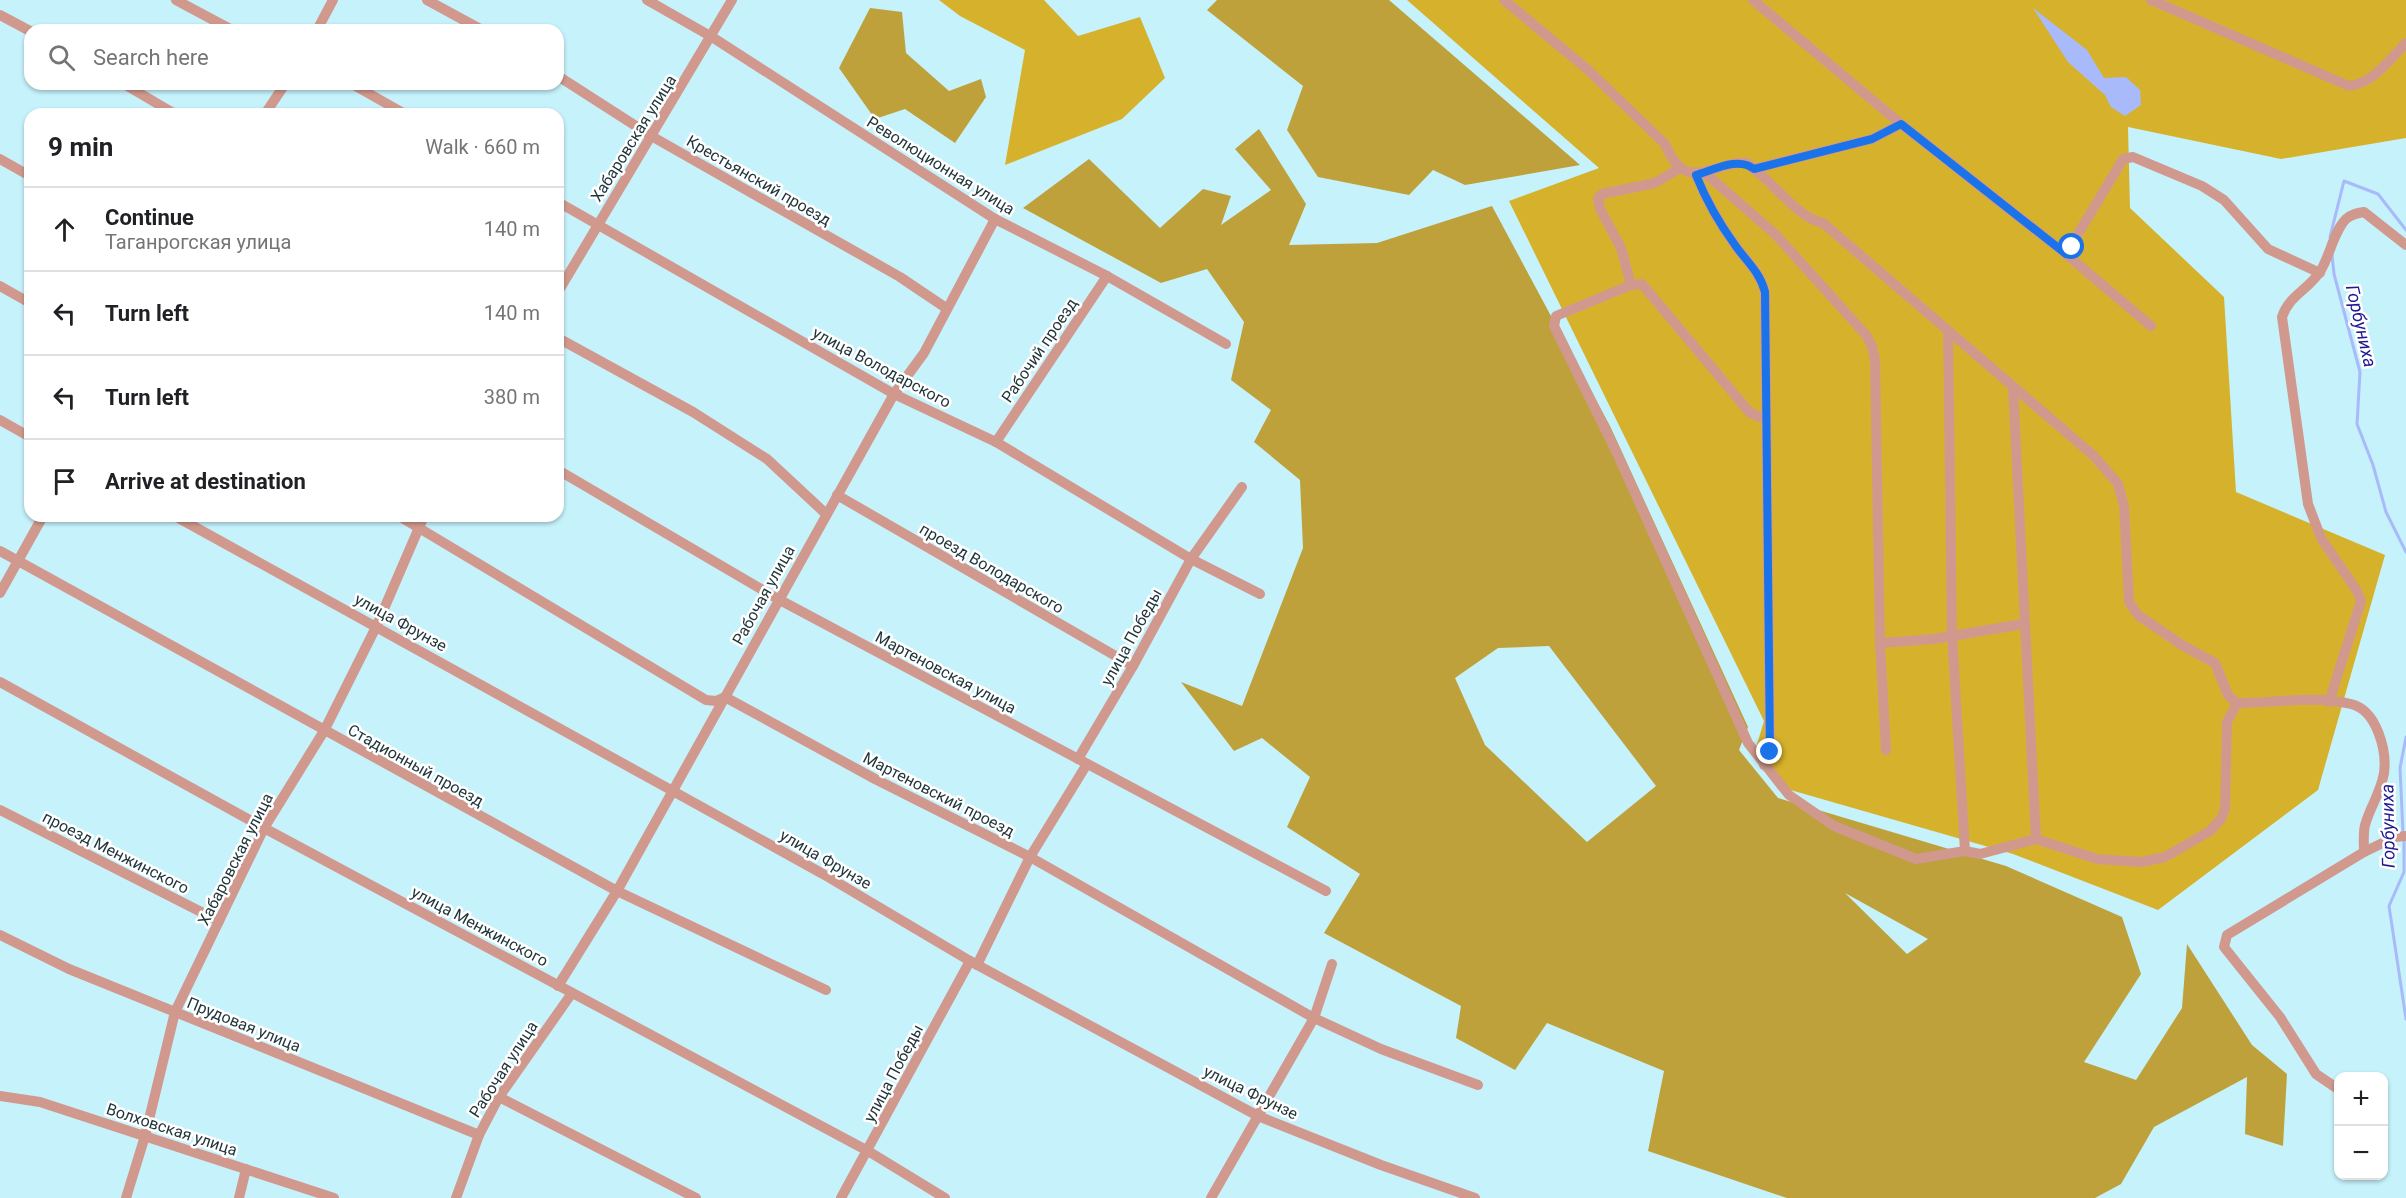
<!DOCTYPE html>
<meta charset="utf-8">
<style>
:root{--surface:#fff;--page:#f2f2f2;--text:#202124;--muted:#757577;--line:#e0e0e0}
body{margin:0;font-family:Roboto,sans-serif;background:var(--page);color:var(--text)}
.controls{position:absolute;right:18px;bottom:18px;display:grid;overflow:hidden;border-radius:12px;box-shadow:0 2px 4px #0004}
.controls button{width:54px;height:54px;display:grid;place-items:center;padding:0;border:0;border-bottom:2px solid var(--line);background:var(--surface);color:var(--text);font:30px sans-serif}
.stop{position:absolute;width:18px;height:18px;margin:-14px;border:4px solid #1a73e8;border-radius:50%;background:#fff}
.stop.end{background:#1a73e8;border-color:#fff;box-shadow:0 2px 6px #0008}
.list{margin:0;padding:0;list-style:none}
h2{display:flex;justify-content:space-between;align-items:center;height:78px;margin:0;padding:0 24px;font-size:26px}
h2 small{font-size:20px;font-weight:400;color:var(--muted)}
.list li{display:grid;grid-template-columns:39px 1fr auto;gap:18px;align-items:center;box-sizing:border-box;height:84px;padding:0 24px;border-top:2px solid var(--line)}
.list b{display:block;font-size:22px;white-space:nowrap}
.list p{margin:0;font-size:20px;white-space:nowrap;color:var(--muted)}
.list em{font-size:20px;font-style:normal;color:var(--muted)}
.icon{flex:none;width:33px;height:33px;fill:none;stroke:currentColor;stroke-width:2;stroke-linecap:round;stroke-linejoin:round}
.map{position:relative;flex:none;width:2406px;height:1198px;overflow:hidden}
.search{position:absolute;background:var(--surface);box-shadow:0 2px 4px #0004;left:24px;top:24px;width:540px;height:66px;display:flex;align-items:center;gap:15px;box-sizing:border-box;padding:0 21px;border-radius:18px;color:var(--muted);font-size:22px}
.panel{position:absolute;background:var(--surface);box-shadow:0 2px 4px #0004;left:24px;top:108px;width:540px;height:414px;border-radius:18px}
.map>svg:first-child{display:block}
.green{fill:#d6b22c}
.forest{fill:#bea13a;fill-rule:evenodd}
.water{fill:#a9bafa}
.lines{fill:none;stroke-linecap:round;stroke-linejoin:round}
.stream{stroke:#a9bafa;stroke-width:3}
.street{stroke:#d1998d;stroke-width:10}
.route{stroke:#1a73e8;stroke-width:8}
.labels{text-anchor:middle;stroke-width:5;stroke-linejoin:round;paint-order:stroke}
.street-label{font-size:16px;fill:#1e3439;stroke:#fff}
.water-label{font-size:18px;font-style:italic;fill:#211a93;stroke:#fff}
</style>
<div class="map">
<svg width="2406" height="1198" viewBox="0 0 2406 1198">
<rect width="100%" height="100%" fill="#c6f2fc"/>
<g class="green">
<polygon points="939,0 1044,0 1078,36 1140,17 1165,78 1122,119 1005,165 1025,50 960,16"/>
<polygon points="1407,0 2406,0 2406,138 2281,159 2128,127 2130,208 2224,297 2236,492 2385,555 2318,790 2158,910 2013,854 1787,789 1755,751 1764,721 1509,201 1599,168"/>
</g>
<g class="forest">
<polygon points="1217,0 1389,0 1580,165 1465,185 1433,170 1409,195 1318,177 1287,130 1303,86 1207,10"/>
<polygon points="870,8 902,12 906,53 949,91 981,79 986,97 955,143 905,109 875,119 839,68"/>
<path d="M1259 129 1306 204 1289 245 1377 243 1492 206 1610 426 1748 727 1739 750 1778 798 2006 866 2122 917 2141 974 2084 1062 2136 1080 2182 1008 2187 944 2252 1045 2287 1074 2283 1146 2245 1134 2247 1077 2154 1127 2121 1184 2095 1198H1787L1648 1151 1664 1071 1547 1023 1515 1070 1456 1038 1461 1006 1324 933 1360 874 1287 827 1310 777 1262 738 1234 751 1181 682 1242 706 1303 548 1300 480 1254 442 1271 410 1231 380 1244 322 1207 269 1161 283 1023 208 1089 159 1160 228 1203 189 1231 196 1221 225 1271 190 1235 149ZM1549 646 1656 786 1587 842 1485 745 1455 678 1498 648ZM1845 893 1928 939 1907 954Z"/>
</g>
<polygon class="water" points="2033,8 2087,50 2104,78 2126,77 2140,90 2141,105 2125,116 2111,107 2105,95 2068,62"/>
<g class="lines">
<g class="stream">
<polyline points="2330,237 2344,181 2378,194 2406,230"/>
<polyline points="2332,255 2334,274 2360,372 2357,424 2373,465 2386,512 2406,552"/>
<polyline points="2403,833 2400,768 2406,737"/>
<polyline points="2404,840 2404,872 2389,906 2406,1019"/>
</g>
<g class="street">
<polyline points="176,0 232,30"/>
<polyline points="427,0 482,30"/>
<polyline points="647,0 712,37 995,219 1107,276 1226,344"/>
<path d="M1504 0 1587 69 1665 144C1681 181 1694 175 1728 165 1734 164 1741 161 1747 163 1752 166 1757 172 1761 175 1780 191 1801 219 1823 223L2094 456 2118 484 2124 506 2129 602 2138 615 2182 645 2215 663 2228 695 2237 703C2274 703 2315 695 2351 704 2377 710 2387 751 2384 773 2381 792 2370 807 2365 825 2363 833 2364 844 2364 852"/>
<polyline points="1753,0 1901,124 2066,254 2123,159 2133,157 2202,186 2224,200 2268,249 2320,273"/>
<path d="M2151 0 2349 86C2374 83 2389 60 2406 43"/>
<polyline points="0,15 30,31"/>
<polyline points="317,30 333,0"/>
<polyline points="558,76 653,137 900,277 946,308"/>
<polyline points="124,84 175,114"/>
<polyline points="352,84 405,114"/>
<polyline points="265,114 285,84"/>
<polyline points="0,159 30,176"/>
<polyline points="1753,169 1872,139 1901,124"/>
<polyline points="1704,172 1776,235 1866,335 1872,346 1875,361 1880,643 1886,750"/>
<path d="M1696 175C1706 200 1719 223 1735 245 1746 261 1760 272 1765 292L1770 752 1764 765"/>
<polyline points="558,202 894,394 996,442 1191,559 1260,594"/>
<polyline points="2066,254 2151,326"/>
<polyline points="1631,285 1621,248 1600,209 1598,198 1602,194 1655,183 1680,168"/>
<polyline points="0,286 30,303"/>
<polyline points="558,292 732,0"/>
<polyline points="1948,331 1952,635 1965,851"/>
<polyline points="558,338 693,412 767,459 825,513"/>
<polyline points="2013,388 2036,839"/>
<polyline points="1766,419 1750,413 1642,284 1631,285 1556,316 1554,326 1616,451 1748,743 1789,795 1834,826 1916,859 1965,851 1980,854 2036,839 2097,859 2141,862 2165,857 2210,831 2221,819 2225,809 2227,722 2237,703"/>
<polyline points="0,420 30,437"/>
<polyline points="996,442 1107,276"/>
<polyline points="558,470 778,599 1326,891"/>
<polyline points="837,495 1133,666"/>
<polyline points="175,516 823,874 970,961 1258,1116 1381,1165 1475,1198"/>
<polyline points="399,516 706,700 716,701 725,697 875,779 1030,857 1314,1018 1381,1049 1478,1085"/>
<polyline points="0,551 617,891 826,990"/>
<polyline points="0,593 43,516"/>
<polyline points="1880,643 1934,639 2023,624"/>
<polyline points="0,682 264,828 868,1151 945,1198"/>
<path d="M2329 702 2361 601 2357 591 2321 538 2308 504 2282 317C2289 295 2310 289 2321 270 2330 255 2334 231 2346 219 2352 214 2357 213 2364 212L2406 245"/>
<polyline points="1078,759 1133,666 1191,559 1242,487"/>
<polyline points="0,810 219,921"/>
<polyline points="0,935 69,969 479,1135"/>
<polyline points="977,965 1030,857 1087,764"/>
<polyline points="558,986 617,891 894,394 924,353 995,219"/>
<polyline points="2338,1089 2316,1074 2280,1017 2224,947 2227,935 2364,852 2395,837 2406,836"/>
<polyline points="0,1096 40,1102 334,1198"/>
<polyline points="499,1097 696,1198"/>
<polyline points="126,1198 145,1136 175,1012 264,828 324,731 377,625 424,516"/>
<polyline points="239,1198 246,1169"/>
<polyline points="456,1198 479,1135 499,1097 572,993"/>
<polyline points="841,1198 970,961"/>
<polyline points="1211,1198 1314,1018 1332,964"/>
</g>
</g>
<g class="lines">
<path class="route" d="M1770 752 1765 292C1760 272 1746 261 1735 245 1719 223 1706 200 1696 175 1714 170 1738 156 1754 169L1872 139 1901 124 2066 254 2072 247"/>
</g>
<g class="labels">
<g class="street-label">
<text transform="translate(633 138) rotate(-58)" y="6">Хабаровская улица</text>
<text transform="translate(941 165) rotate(32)" y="6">Революционная улица</text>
<text transform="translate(759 180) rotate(30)" y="6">Крестьянский проезд</text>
<text transform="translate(1039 350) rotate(-56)" y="6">Рабочий проезд</text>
<text transform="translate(882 367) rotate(28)" y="6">улица Володарского</text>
<text transform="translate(992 568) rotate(30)" y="6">проезд Володарского</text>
<text transform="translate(763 595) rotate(-61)" y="6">Рабочая улица</text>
<text transform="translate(401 622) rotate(29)" y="6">улица Фрунзе</text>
<text transform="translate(1131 637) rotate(-61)" y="6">улица Победы</text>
<text transform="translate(946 672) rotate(28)" y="6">Мартеновская улица</text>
<text transform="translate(416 765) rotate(29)" y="6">Стадионный проезд</text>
<text transform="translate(939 794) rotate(27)" y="6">Мартеновский проезд</text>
<text transform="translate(116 852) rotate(27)" y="6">проезд Менжинского</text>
<text transform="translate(235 859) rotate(-63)" y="6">Хабаровская улица</text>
<text transform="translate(826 859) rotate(30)" y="6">улица Фрунзе</text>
<text transform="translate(480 926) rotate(28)" y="6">улица Менжинского</text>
<text transform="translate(244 1024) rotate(22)" y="6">Прудовая улица</text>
<text transform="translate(503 1069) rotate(-57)" y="6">Рабочая улица</text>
<text transform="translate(893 1073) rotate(-62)" y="6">улица Победы</text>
<text transform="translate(1251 1092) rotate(26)" y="6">улица Фрунзе</text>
<text transform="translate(172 1129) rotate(18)" y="6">Волховская улица</text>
</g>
<g class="water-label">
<text transform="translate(2361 326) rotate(77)" y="6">Горбуниха</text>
<text transform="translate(2388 826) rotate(-91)" y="6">Горбуниха</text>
</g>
</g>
</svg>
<div class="controls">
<button>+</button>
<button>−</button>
</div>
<div class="stop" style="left:2072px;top:247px"></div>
<div class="stop end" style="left:1770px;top:752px"></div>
<div class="search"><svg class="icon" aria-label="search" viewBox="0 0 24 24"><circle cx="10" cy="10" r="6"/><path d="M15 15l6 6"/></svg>Search here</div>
<section class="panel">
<h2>9 min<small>Walk · 660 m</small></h2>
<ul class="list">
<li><svg class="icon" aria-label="ahead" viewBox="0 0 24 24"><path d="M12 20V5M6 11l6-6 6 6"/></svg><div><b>Continue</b><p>Таганрогская улица</p></div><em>140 m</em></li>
<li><svg class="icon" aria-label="left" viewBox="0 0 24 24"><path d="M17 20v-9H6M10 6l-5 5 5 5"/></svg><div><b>Turn left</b></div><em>140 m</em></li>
<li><svg class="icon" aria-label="left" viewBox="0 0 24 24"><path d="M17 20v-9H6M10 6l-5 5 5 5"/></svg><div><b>Turn left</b></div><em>380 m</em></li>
<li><svg class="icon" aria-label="arrive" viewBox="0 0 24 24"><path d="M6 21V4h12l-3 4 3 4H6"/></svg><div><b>Arrive at destination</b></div></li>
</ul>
</section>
</div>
